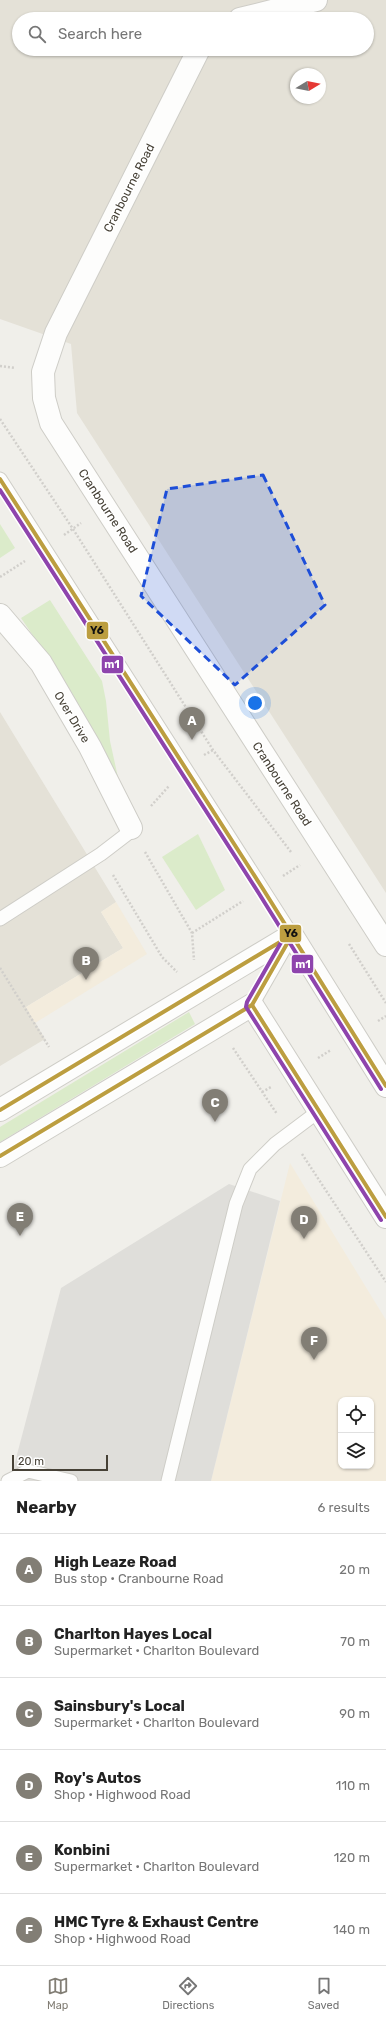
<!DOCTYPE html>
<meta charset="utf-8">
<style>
:root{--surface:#fff;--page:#f6f6f6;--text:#222;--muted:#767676;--line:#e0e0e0;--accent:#827e75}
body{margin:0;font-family:Rubik,sans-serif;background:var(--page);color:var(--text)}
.controls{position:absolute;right:12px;bottom:12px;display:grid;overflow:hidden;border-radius:8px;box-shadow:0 1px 3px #0004}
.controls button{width:36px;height:36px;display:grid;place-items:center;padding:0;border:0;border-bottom:1px solid var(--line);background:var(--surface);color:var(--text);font:20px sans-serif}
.compass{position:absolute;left:290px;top:68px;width:36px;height:36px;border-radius:50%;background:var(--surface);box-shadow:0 1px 3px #0004;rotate:80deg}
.scale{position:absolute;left:12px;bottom:10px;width:96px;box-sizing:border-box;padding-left:4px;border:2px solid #464136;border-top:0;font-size:11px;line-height:14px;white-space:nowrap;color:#464136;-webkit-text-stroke:3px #fff;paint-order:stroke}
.you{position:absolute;left:255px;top:703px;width:14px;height:14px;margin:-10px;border:3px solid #fff;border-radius:50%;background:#1a73e8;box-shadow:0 0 0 6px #1a73e833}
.badge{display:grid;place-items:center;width:26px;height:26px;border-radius:50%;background:var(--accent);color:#fff;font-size:13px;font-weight:700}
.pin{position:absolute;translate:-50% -33px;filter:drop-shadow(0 1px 2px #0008)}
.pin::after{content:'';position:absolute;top:21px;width:14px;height:12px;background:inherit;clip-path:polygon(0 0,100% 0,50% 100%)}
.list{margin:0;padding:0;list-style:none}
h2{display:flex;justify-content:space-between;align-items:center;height:52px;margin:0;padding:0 16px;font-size:17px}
h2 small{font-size:13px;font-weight:400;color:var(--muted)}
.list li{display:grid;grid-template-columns:26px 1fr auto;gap:12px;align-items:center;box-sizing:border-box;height:72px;padding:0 16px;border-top:1px solid var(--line)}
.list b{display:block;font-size:15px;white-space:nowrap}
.list p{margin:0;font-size:13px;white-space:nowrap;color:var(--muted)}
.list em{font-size:13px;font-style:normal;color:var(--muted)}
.icon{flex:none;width:22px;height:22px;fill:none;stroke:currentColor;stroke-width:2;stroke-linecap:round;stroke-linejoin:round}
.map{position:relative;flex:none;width:386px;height:1481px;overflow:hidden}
.search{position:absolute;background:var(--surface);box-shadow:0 1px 3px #0004;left:12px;right:12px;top:12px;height:44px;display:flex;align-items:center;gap:10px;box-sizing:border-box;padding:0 14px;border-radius:22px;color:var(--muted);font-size:15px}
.sheet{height:484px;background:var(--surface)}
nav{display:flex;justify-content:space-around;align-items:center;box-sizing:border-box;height:56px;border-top:1px solid var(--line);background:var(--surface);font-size:11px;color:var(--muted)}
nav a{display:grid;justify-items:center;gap:2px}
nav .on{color:var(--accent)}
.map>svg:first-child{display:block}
.residential{fill:#e4e1d7;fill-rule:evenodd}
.commercial{fill:#f3ecdd;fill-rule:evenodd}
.green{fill:#dbebca}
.parking{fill:#dfdeda}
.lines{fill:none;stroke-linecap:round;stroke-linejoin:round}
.service-casing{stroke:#cecdc7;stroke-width:15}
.minor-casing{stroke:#cecdc7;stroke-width:24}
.path{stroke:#d1cfcb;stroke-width:2.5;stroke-dasharray:2 2;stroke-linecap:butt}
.service{stroke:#fdfdfc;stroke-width:13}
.minor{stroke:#fdfdfc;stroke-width:22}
.bus-1-casing{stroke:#fff;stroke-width:7}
.bus-2-casing{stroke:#fff;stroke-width:7}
.bus-1{stroke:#bc9e40;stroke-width:4}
.bus-2{stroke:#8e44ad;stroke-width:4}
.marked{fill:#1d4ed8;fill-opacity:0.2;stroke:#1d4ed8;stroke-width:3;stroke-dasharray:8 5;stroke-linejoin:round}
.labels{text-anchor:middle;stroke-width:3;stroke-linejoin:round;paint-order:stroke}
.street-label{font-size:12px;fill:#464136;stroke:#fff}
.line-badge{stroke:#fff;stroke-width:1.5}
.badge-label{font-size:11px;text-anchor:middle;font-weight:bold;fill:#fff}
.pale-badge-label{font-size:11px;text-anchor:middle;font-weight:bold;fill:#111}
</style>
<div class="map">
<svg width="386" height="1481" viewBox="0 0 386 1481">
<rect width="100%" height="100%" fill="#f0efea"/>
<g class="residential">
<path d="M0 0H386V893L77 413 71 344 0 319ZM19 19H367V49H19ZM296 74H320V98H296Z"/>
<polygon points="0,712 116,902 101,912 123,948 26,1007 45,1039 0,1066"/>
</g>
<g class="commercial">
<polygon points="116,902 147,954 35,1023 26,1007 123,948 101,912"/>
<path d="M290 1163 386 1320V1481H211ZM341 1400H371V1466H341Z"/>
</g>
<g class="green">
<polygon points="0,524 15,548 0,558"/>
<polygon points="50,600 102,681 106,701 110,741 119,782 85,727 72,693 21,618"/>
<polygon points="198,834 225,890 196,910 162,857"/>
<polygon points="189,1012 195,1024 0,1142 0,1127"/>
</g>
<polygon class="parking" points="229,1184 280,1201 211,1481 10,1481 61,1288"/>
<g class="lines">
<g class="service-casing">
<g id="service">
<polyline points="0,479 292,935 252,1005"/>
<polyline points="0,919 101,854 131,831 131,828"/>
<polyline points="8,1481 28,1471 71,1481"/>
<polyline points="168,1481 236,1204 250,1169 275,1144 319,1111"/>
</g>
</g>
<g class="minor-casing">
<g id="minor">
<polyline points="240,19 316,0"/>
<polyline points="199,49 56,333 43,372 44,398 51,423 386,945"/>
<polyline points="0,615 41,663 90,747 131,828"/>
<polyline points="0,1110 292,935 386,1086"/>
<polyline points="0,1156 252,1005 386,1217"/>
</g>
</g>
<g class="path">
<polyline points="0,366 15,368"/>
<polyline points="0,419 73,529 213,750 291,852"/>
<polyline points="64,535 81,523"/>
<polyline points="0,577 25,561"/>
<polyline points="204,755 213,750"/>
<polyline points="151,806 169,786"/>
<polyline points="145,852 192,933 194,960"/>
<polyline points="113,875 162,957 177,972"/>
<polyline points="283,876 300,865"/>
<polyline points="192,933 243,901"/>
<polyline points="349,944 386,1003"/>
<polyline points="0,968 49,1047"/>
<polyline points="378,1021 386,1016"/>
<polyline points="233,1048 277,1114"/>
<polyline points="318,1058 331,1050"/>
<polyline points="262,1092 271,1087"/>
<polyline points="302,1154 386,1282"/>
</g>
<use href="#service" class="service"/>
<use href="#minor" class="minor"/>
<g class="bus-1-casing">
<g id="bus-1">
<polyline points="0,479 263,889 386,1086"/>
<polyline points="252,1005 386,1217"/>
<polyline points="0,1110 290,936"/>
<polyline points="0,1156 252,1005 292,935"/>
</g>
</g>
<g class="bus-2-casing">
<g id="bus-2">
<polyline points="0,490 258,892 381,1089"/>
<polyline points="287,932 247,1002 246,1007 381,1220"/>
</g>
</g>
<use href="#bus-1" class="bus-1"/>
<use href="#bus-2" class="bus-2"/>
</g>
<path class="marked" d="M263 475 325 605 235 685 141 596 167 489Z"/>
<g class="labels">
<g class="street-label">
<text transform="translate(129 188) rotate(-63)" y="4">Cranbourne Road</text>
<text transform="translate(108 511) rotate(57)" y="4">Cranbourne Road</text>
<text transform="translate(72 717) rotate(59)" y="4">Over Drive</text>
<text transform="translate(282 784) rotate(57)" y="4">Cranbourne Road</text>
</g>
</g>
<g class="line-badge">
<rect x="86" y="621" width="23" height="19" rx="4" fill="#bc9e40"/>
<rect x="101" y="655" width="23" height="19" rx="4" fill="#8e44ad"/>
<rect x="279" y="924" width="23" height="19" rx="4" fill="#bc9e40"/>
<rect x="291" y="954" width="23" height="20" rx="4" fill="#8e44ad"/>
</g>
<g class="badge-label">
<text x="112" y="668">m1</text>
<text x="303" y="968">m1</text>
</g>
<g class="pale-badge-label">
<text x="97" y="634">Y6</text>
<text x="291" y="937">Y6</text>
</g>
</svg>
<div class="controls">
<button><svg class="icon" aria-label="locate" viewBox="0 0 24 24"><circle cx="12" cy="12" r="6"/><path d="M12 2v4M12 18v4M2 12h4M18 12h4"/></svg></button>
<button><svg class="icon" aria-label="layers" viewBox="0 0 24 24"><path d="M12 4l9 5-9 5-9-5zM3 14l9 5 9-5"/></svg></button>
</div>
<svg class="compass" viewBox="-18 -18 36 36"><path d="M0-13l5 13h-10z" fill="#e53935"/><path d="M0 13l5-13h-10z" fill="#767676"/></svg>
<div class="scale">20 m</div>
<div class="you"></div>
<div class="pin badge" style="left:192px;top:740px">A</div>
<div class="pin badge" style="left:86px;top:980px">B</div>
<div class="pin badge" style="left:215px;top:1122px">C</div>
<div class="pin badge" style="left:304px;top:1239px">D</div>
<div class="pin badge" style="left:20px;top:1236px">E</div>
<div class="pin badge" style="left:314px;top:1360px">F</div>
<div class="search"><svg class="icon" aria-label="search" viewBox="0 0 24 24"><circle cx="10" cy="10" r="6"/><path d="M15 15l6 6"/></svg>Search here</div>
</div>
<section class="sheet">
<h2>Nearby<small>6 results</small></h2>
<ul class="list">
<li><span class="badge">A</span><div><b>High Leaze Road</b><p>Bus stop · Cranbourne Road</p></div><em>20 m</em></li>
<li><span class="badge">B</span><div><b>Charlton Hayes Local</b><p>Supermarket · Charlton Boulevard</p></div><em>70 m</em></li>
<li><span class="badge">C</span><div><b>Sainsbury's Local</b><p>Supermarket · Charlton Boulevard</p></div><em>90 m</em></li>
<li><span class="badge">D</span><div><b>Roy's Autos</b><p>Shop · Highwood Road</p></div><em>110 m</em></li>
<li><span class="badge">E</span><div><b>Konbini</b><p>Supermarket · Charlton Boulevard</p></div><em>120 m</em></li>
<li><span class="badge">F</span><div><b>HMC Tyre &amp; Exhaust Centre</b><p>Shop · Highwood Road</p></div><em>140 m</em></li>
</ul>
</section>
<nav>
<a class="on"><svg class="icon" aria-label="map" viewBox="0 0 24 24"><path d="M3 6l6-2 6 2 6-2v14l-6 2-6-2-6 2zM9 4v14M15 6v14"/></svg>Map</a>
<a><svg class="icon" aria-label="directions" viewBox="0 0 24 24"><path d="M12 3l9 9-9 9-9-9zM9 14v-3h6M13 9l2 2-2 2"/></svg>Directions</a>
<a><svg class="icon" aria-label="saved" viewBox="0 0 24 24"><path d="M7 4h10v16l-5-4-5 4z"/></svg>Saved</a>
</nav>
